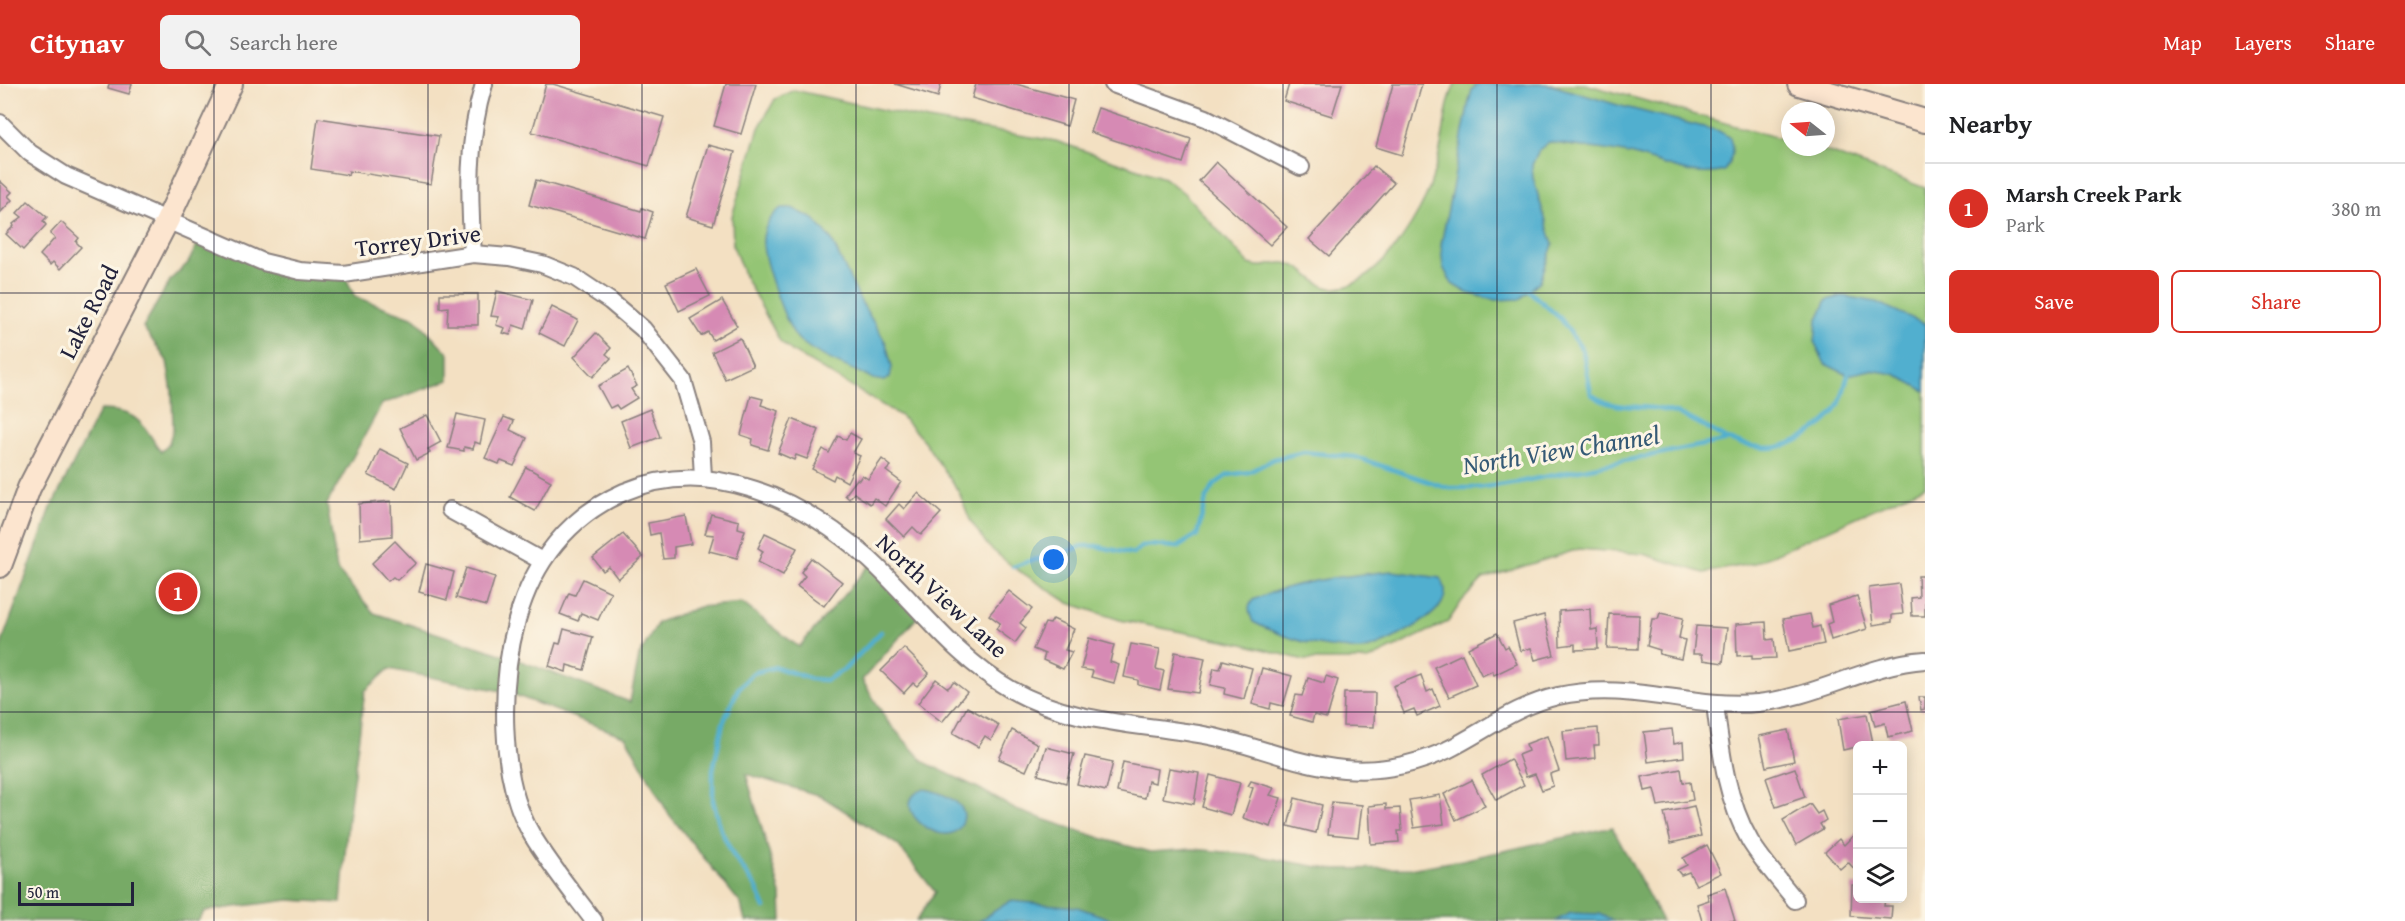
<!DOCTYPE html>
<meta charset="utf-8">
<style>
:root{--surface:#fff;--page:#f2f2f2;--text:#202124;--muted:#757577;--line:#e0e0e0;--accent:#d93025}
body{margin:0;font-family:"Gentium Book Plus",serif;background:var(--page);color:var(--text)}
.controls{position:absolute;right:18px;bottom:18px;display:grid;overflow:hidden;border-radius:9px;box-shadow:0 3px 15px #0003}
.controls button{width:54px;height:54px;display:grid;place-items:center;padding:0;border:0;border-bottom:2px solid var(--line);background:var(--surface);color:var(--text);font:30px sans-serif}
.compass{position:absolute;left:1781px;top:18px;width:54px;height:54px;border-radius:50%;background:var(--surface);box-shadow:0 3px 15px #0003;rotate:287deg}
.scale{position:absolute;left:18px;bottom:15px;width:116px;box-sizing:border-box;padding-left:6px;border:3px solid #22223b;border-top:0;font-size:16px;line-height:21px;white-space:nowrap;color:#22223b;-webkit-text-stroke:4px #fcf5e5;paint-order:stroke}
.you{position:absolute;left:1054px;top:476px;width:21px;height:21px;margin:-15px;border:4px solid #fff;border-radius:50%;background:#1a73e8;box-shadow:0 0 0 9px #1a73e833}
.badge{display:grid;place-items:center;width:39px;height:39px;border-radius:50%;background:var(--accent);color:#fff;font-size:20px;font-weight:700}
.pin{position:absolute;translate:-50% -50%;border:3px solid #fff;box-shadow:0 2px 6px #0006}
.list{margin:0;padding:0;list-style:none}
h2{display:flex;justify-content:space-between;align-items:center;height:78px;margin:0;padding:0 24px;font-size:26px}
h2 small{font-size:20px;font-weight:400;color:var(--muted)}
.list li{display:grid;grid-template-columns:39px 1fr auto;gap:18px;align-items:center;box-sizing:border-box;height:90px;padding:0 24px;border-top:2px solid var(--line)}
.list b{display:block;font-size:22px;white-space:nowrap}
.list p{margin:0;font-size:20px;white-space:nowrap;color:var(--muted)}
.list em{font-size:20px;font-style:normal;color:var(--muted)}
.actions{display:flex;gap:12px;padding:18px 24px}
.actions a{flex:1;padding:14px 0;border:2px solid var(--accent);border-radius:9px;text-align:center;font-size:21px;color:var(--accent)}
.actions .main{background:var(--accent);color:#fff}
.icon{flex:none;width:33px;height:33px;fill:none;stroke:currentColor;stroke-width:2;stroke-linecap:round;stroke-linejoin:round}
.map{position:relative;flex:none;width:1925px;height:837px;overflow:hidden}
header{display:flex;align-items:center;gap:36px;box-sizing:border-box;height:84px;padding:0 30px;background:var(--accent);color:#fff}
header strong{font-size:28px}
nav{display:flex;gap:33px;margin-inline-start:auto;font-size:21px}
.search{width:420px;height:54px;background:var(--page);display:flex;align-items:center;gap:15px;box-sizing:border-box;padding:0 21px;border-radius:9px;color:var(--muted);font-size:22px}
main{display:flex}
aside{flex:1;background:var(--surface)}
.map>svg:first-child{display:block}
.green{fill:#94c575;stroke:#5b7458;stroke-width:1.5}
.forest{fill:#7a6;stroke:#4c6650;stroke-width:1.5}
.water{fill:#51afcf;stroke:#3a6885;stroke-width:1.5}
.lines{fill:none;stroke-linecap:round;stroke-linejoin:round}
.stream{stroke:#51afcf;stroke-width:4.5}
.building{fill:#d68ab4}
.street-casing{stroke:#8a817e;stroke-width:20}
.secondary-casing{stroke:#8a817e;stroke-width:26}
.street{stroke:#fff;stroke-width:16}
.secondary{stroke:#fce5cf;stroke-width:22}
.grid{fill:none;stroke:#22223b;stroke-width:1.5;stroke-opacity:0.55}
.labels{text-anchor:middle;stroke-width:6;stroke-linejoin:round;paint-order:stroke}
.street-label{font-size:24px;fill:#22223b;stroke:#fcf5e5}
.water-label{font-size:26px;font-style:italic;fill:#355a76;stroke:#fcf5e5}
</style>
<header>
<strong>Citynav</strong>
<div class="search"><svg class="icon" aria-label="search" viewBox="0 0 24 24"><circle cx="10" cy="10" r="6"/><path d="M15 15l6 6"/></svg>Search here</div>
<nav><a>Map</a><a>Layers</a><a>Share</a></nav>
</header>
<main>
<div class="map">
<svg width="1925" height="837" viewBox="0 0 1925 837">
<rect width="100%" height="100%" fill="#fcf5e5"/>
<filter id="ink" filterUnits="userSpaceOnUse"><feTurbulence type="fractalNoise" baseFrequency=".0167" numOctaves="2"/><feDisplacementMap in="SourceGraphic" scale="12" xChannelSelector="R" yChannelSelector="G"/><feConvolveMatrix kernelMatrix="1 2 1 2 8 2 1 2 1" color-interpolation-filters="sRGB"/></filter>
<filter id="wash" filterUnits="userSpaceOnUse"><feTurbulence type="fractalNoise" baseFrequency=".008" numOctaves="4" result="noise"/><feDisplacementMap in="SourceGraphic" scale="24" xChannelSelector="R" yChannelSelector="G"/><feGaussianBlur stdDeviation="1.35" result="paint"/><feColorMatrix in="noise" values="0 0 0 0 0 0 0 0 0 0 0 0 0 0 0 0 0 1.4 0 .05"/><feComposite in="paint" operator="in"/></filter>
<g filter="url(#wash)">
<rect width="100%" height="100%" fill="#f3e0c2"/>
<path class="green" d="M1455 0H1585L1790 57V63L1818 64 1925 104V402L1755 479 1704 489 1644 470 1579 465 1483 495 1462 517 1448 538 1368 576H1304L1239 559 1120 536 1069 519 1013 483 988 462 970 436 959 408 924 357 901 332 793 268 780 257 745 193 733 162 732 132 759 44 775 15 794 6 928 36 1056 57 1164 94 1184 109 1249 180C1267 186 1269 178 1284 179 1304 180 1315 203 1331 204 1368 207 1404 155 1419 127 1428 111 1436 83 1440 66 1445 44 1445 21 1455 0Z"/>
<path class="forest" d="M202 151 263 178 344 190 355 213 415 234 449 270V296L382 320 327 420 337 486 374 529 510 573 630 618 639 572 658 538 699 523 742 519 799 563 872 478 922 528 862 596 888 638 924 678 980 705 1016 726 1107 756 1150 768 1193 765 1246 770 1330 785 1415 784 1462 776 1612 743 1662 837H916L935 808 898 761 821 712 746 690 781 810 782 837H745L741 820 668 729 626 653 507 608 389 585 365 607 348 734 341 819 289 816 205 827 198 837H0V568L3 555 51 424 100 326C138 326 142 339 161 368L169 359 173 345 172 308 167 277 143 243 171 195 188 179Z"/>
<g class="water">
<path d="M1477 0H1548L1621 22 1719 47 1730 54C1734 68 1732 75 1724 87 1691 96 1657 75 1624 69 1599 64 1574 63 1549 58L1539 66 1532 81 1533 94 1553 161 1540 197 1520 215 1495 216 1467 209 1452 200 1443 183 1441 161 1469 17 1472 6Z"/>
<path d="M781 124H792L814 135 831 155 860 216 886 259 892 283 890 293 884 297 873 295C851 284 817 272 799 256 786 244 764 178 763 160 762 146 770 132 781 124Z"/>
<polygon points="1843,212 1876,218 1925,240 1925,307 1895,290 1870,286 1848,291 1825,280 1815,259 1817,237 1827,216"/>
<path d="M1392 487 1440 494C1446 502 1447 510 1442 519 1431 537 1380 564 1359 566 1353 566 1346 564 1340 564 1307 561 1283 553 1253 538 1250 530 1246 524 1253 516 1296 496 1345 492 1392 487Z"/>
<path d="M923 705C937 706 972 719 962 739 960 744 957 747 952 749 930 756 889 720 923 705Z"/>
<polygon points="1010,817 1077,823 1116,837 979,837"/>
<polygon points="1571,829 1599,830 1614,837 1555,837"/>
</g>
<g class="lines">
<g class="stream">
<path d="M1529 207 1561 235 1583 267 1591 310C1613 327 1633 320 1659 325 1684 329 1707 344 1728 356"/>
<path d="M1013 483 1029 477 1059 471 1082 462H1096L1133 470 1141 463 1149 461 1178 463 1197 451 1206 415 1215 400 1228 391 1249 388 1274 375 1304 368 1355 373 1448 404H1477L1519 398 1728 356C1741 360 1755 364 1769 364 1792 364 1827 342 1838 322 1843 313 1845 300 1848 291"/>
<polyline points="765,824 756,803 733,771 721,746 713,717 713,686 723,639 738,605 753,589 776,583 811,595 826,596 845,585 881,548"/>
</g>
</g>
<g id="blocks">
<g class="building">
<polygon points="109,0 132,0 129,10 108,4"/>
<polygon points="546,0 553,0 664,33 649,82 532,48"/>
<polygon points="726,0 756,0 741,50 714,42"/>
<polygon points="895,0 941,0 938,13"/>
<polygon points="976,0 1016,0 1074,16 1067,42 972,14"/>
<polygon points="1289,0 1342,0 1332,32 1284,17"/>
<polygon points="1393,0 1422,0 1402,71 1376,63"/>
<polygon points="1098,24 1191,55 1183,79 1090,48"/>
<polygon points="318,34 439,52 431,100 349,87 348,91 311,85"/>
<polygon points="708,61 735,68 713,141 686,133"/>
<polygon points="1216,78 1287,143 1270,161 1199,97"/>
<polygon points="1374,82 1394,99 1329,172 1309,155"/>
<polygon points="536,96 641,127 642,124 653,128 645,155 529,121"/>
<polygon points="0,97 12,108 8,112 12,116 0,129"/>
<polygon points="28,117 47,133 43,137 46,141 23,166 6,150 14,142 13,140 22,133 17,129"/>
<polygon points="61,138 79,154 76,158 81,163 60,185 53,178 50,181 40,171 55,154 50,150"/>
<polygon points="696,185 710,212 679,227 666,199"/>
<polygon points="497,207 533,216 525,245 513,241 510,251 503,249 505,244 496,241 499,233 491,232"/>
<polygon points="440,210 478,210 478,241 447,241 448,223 440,224"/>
<polygon points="722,216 737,242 713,256 708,248 701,252 690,235"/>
<polygon points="552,223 578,236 565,262 539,249"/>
<polygon points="596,249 611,264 606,270 611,274 593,293 574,273"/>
<polygon points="740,254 753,282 725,295 712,268"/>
<polygon points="628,285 637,302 631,305 637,314 619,325 616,321 610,324 598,302"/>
<polygon points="751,312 763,315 761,321 779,327 768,366 752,361 753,355 741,351"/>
<polygon points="650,325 660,353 631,364 621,337"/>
<polygon points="457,330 485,336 480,360 475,358 473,365 464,363 464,367 448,364"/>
<polygon points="427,331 441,358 428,365 430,369 416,376 400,344"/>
<polygon points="504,333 514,337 510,346 527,354 514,382 501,377 499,380 485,374"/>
<polygon points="792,335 819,346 807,375 796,371 794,376 778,369"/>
<polygon points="850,349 861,355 853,369 860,372 847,398 835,391 833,396 812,385 823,365 829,369 838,352 846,356"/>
<polygon points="380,365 408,379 396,405 368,391"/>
<polygon points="882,375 891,382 886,387 901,398 885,422 874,414 870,420 854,409 849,415 845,411 857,395 859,396 862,391 868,395"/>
<polygon points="526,383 551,397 535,427 510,413"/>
<polygon points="918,409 941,429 921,451 913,443 904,453 886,435 899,420 904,425"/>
<polygon points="391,417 392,452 360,455 359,420"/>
<polygon points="711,430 739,437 738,444 745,446 737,474 709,467 714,451 705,450"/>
<polygon points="686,432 691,460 674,463 674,474 663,475 659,449 650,451 648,439"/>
<polygon points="765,449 797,464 783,491 758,478 763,467 758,464"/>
<polygon points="623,450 643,473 618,495 609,483 603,487 593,474"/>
<polygon points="395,457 416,479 397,496 393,493 388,497 372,479"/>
<polygon points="811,474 842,498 824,522 797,502 805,492 801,488"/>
<polygon points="426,480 454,488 447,516 419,508"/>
<polygon points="466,484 495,493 486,522 456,514"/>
<polygon points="1918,492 1925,492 1925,532 1912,532 1911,514 1919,513"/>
<polygon points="583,495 611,508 598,536 581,529 578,537 560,530 569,509 575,511"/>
<polygon points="1899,500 1903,530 1892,531 1892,538 1873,541 1869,504"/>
<polygon points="1009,507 1032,525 1020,539 1026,544 1015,559 996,545 1000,539 989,531"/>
<polygon points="1857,512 1867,545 1831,556 1827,540 1832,538 1828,521"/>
<polygon points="1590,525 1591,546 1597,545 1598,565 1575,566 1575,560 1560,562 1559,527"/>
<polygon points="1660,529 1683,534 1679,554 1685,556 1681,575 1659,570 1660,566 1647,562 1652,535 1658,535"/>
<polygon points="1609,530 1639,531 1638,565 1607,564"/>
<polygon points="1810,530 1813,544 1820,542 1824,560 1789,567 1783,535"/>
<polygon points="1544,531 1554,571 1535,576 1531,564 1520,567 1513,539"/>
<polygon points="1053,535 1074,545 1065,566 1072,568 1063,585 1043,576 1045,570 1033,565 1045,539 1050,540"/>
<polygon points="1766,538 1767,556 1774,555 1776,574 1752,575 1752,571 1737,572 1736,540"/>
<polygon points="1696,542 1727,544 1723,579 1703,576 1702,570 1693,570"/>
<polygon points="564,545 593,553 584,586 567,581 566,588 549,582 556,559 560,560"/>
<polygon points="1497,549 1505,564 1508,562 1517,580 1494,591 1492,587 1482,592 1468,564"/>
<polygon points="1089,554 1114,561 1110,578 1119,581 1114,599 1091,593 1093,587 1081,585"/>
<polygon points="1131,560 1160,565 1156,585 1164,587 1160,606 1138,601 1138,596 1124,593"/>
<polygon points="904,564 929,589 917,602 913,599 904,609 881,587"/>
<polygon points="1175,568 1205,574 1198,609 1168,605"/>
<polygon points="1462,570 1476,601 1449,613 1434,583"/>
<polygon points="1223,576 1252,584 1244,615 1224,610 1225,604 1210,601 1214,584 1220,585"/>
<polygon points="1262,584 1292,592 1283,622 1271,619 1270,625 1252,620"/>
<polygon points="1421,591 1427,608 1433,605 1440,622 1417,632 1414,625 1404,629 1393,602"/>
<polygon points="1326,592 1338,596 1327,634 1314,631 1312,638 1290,632 1296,611 1302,612 1308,594 1324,599"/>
<polygon points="936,595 948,604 954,598 967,608 942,638 918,619"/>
<polygon points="1344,609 1375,609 1374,643 1343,642"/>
<polygon points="1919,613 1925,613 1925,625 1921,626"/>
<polygon points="1906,617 1913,647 1888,653 1885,639 1875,642 1871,626"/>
<polygon points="967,623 999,641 991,656 985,652 978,663 953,649"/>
<polygon points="1867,630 1873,659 1843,666 1838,635"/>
<polygon points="1598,644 1599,661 1594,661 1595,674 1566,677 1563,647"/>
<polygon points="1672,645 1674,660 1683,658 1684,673 1648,678 1644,648"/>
<polygon points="1012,646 1038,660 1026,687 999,675"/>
<polygon points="1788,646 1794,677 1766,683 1759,652"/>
<polygon points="1547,652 1559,687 1550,690 1553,702 1542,706 1535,690 1526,693 1518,671 1528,667 1526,660"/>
<polygon points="1046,663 1074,670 1066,699 1038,691"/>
<polygon points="1085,672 1113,678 1106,707 1077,700"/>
<polygon points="1510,675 1524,701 1496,716 1482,691"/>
<polygon points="1123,678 1157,685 1155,699 1148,697 1145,714 1117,708"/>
<polygon points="1169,684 1199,689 1194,720 1163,714"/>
<polygon points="1795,684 1805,713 1776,723 1766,694"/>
<polygon points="1681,685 1683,699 1690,698 1693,716 1658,722 1654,705 1645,707 1642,693"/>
<polygon points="1210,691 1240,699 1231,731 1202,723"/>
<polygon points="1472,696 1485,722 1456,736 1444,710"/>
<polygon points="1251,697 1274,704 1270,711 1281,714 1271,743 1243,734 1253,704 1248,702"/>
<polygon points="1440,711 1444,740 1414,744 1409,716"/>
<polygon points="1295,714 1322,721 1316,749 1288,742"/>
<polygon points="1332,718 1362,721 1358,753 1328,750"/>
<polygon points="1386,720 1386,725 1400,724 1402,747 1398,747 1399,758 1371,760 1369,722"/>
<polygon points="1810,720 1817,730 1822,727 1826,736 1820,740 1823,745 1796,761 1783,736"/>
<polygon points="1694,722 1701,752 1671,759 1664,729"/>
<polygon points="1858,747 1858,789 1848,778 1840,785 1825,768 1839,755 1844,761"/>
<polygon points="1707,761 1721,789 1696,801 1689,788 1681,791 1677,786 1687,781 1683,774"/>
<polygon points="1852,801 1858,801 1858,814 1885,814 1884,822 1892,822 1891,835 1851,832"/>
<polygon points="1725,804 1735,837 1702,837 1697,820 1709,816 1707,810"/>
</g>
</g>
</g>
<g filter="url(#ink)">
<use href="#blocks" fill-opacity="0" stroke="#8a817e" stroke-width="1.5"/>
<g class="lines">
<g class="street-casing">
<g id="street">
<polyline points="1113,0 1206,34 1301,83"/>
<polyline points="0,39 30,69 66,92 263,178 300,187 344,190 473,170 509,173 542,180 574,193 610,217 643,245 683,296 701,358 703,393"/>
<path d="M473 170C469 112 467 56 484 0"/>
<polyline points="450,426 542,477"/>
<path d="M1715 620C1721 668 1726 715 1750 757 1763 778 1780 797 1795 816"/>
<path d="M594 837C573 809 550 781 532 751 498 694 500 598 517 536 533 478 569 432 624 408 711 371 803 416 869 475 915 517 954 573 1010 605 1071 640 1137 639 1204 651 1251 659 1296 681 1344 685 1379 688 1415 681 1447 666 1485 647 1515 622 1558 612 1629 596 1689 625 1758 619 1818 613 1867 580 1925 576"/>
</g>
</g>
<g class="secondary-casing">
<g id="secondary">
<polyline points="1799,0 1925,37"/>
<polyline points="0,482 29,404 167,137 231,0"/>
</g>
</g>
<use href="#street" class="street"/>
<use href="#secondary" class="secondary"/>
</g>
</g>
<path class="grid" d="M214 0V837M428 0V837M642 0V837M856 0V837M1069 0V837M1283 0V837M1497 0V837M1711 0V837M0 209H1925M0 418H1925M0 628H1925"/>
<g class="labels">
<g class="street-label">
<text transform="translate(418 157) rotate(-7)" y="8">Torrey Drive</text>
<text transform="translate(89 228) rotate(-63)" y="8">Lake Road</text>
<text transform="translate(942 512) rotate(43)" y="8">North View Lane</text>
</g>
<g class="water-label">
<text transform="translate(1561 366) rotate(-9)" y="9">North View Channel</text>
</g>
</g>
</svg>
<div class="controls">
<button>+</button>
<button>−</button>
<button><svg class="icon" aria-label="layers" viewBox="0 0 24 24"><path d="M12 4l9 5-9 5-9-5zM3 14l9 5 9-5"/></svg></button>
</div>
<svg class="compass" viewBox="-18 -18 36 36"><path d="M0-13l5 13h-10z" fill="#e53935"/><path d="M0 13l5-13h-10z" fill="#757577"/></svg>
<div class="scale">50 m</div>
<div class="you"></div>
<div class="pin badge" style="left:178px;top:508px">1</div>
</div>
<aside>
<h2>Nearby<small></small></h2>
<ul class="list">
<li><span class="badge">1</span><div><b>Marsh Creek Park</b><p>Park</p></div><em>380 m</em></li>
</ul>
<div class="actions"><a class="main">Save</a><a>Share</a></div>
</aside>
</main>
